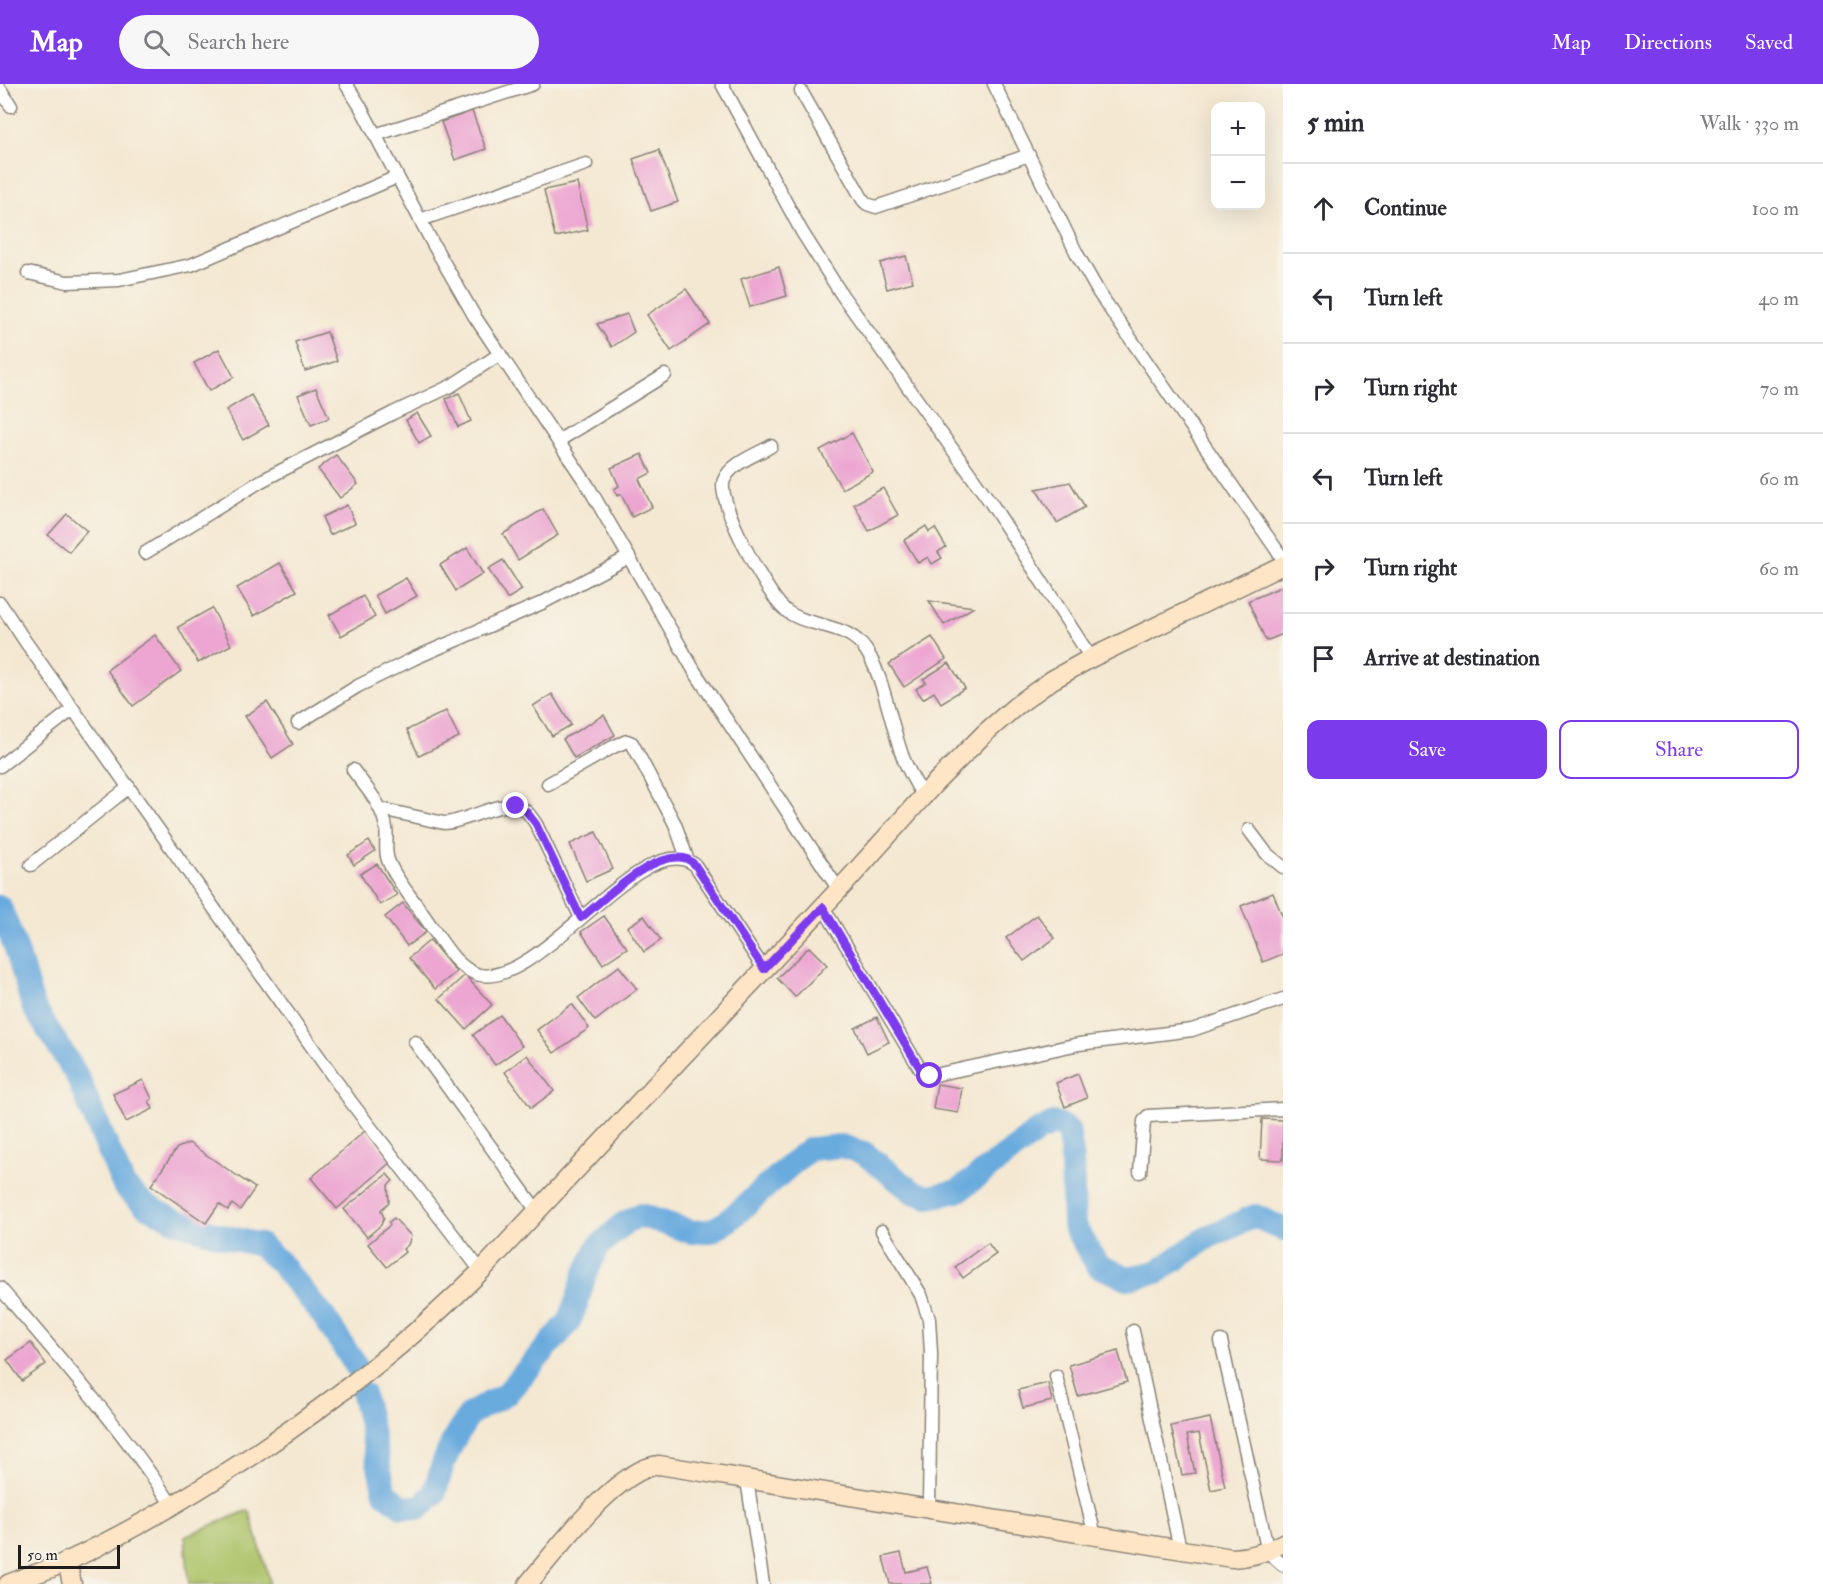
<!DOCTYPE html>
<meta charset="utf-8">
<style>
:root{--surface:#fff;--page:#f7f7f7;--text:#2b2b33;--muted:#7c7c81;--line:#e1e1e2;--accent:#7c3aed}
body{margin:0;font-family:"IM FELL Double Pica",serif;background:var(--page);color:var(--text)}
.controls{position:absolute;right:18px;top:18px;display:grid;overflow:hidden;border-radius:12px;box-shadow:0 6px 24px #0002}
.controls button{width:54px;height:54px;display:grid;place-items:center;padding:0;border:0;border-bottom:2px solid var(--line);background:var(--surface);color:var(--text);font:30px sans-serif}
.scale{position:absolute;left:18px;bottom:15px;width:102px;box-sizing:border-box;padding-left:6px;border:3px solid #1c1c1c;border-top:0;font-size:16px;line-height:21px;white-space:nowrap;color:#1c1c1c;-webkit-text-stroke:4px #f7f3e8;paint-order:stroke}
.stop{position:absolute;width:18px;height:18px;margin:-14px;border:4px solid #7c3aed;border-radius:50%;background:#fff}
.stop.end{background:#7c3aed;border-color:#fff;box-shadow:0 2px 6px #0008}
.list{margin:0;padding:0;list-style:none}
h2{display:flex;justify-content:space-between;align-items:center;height:78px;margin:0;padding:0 24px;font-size:26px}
h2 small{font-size:20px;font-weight:400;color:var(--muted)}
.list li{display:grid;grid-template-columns:39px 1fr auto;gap:18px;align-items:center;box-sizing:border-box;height:90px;padding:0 24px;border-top:2px solid var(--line)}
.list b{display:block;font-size:22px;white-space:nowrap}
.list em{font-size:20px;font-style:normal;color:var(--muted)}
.actions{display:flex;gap:12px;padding:18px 24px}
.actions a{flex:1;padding:14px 0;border:2px solid var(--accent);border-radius:12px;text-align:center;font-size:21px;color:var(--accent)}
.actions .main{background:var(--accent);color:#fff}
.icon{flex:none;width:33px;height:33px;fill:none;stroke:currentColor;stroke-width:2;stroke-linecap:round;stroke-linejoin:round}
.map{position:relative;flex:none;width:1283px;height:1500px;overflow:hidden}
header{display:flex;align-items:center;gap:36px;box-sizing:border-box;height:84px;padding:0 30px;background:var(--accent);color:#fff}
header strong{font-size:28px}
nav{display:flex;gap:33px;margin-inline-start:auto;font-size:21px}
.search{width:420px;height:54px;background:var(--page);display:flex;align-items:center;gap:15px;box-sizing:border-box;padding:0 21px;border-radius:33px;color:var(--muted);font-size:22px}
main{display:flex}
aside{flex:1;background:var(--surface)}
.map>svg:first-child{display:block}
.green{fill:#acc267;stroke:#646f42;stroke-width:1.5}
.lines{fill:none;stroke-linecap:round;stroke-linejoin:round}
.river{stroke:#6babde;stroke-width:24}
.building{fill:#eca6d1}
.street-casing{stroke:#888277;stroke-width:15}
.secondary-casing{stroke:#888277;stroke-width:21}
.street{stroke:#fff;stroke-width:12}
.secondary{stroke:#fee5c5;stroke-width:18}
.route{stroke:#7c3aed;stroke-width:8}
</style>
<header>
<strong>Map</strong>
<div class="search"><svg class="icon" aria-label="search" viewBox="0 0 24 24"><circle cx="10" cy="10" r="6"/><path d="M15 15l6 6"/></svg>Search here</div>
<nav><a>Map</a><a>Directions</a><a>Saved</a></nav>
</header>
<main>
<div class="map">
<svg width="1283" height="1500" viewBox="0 0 1283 1500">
<rect width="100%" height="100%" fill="#f7f3e8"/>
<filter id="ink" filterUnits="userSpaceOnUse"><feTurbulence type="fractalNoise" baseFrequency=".0167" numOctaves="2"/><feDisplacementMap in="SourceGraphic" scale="12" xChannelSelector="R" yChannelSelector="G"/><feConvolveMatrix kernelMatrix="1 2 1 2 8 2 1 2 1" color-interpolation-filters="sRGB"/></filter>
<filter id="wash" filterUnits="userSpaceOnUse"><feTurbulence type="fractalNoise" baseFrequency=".008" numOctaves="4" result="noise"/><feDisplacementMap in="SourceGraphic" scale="24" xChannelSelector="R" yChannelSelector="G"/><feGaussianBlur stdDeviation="1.35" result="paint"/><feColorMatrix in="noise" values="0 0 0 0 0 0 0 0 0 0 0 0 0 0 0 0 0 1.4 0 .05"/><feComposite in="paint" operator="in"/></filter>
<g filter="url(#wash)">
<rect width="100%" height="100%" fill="#f4e8d2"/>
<polygon class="green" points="249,1426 269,1494 269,1500 189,1500 185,1452"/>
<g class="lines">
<g class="river">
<polyline points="0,823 17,867 33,922 76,990 124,1102 146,1122 177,1137 222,1152 260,1161 280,1179 324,1233 357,1283"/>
<polyline points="363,1310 385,1409 403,1423 419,1424 434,1410 443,1380 453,1357 470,1330 507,1309 569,1238 577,1218 584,1193 598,1163 623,1140 640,1131 692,1148 711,1147 728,1137 796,1076 810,1065 841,1062 864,1069 913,1108 929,1113 958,1107 1038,1047 1056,1039 1068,1046 1072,1070 1074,1142 1098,1182 1128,1194 1157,1188 1208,1153 1255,1132 1283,1145"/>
</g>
</g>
<g id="blocks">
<g class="building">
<polygon points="472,27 486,65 455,76 441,38"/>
<polygon points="659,66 678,118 651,127 633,75"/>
<polygon points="577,99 588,146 555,153 544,106"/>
<polygon points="906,172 913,198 887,205 880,179"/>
<polygon points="779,183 787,212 750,223 741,195"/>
<polygon points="686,205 710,240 671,267 647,231"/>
<polygon points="627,230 634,248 612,263 597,240"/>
<polygon points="327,248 337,277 305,287 295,258"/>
<polygon points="219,265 234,293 209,307 194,279"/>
<polygon points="316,304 329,334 311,341 298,311"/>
<polygon points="459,309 471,337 458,343 446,315"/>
<polygon points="251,311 269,341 243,356 226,326"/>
<polygon points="417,329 431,352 419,359 406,336"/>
<polygon points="852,349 873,388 842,405 820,366"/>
<polygon points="642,370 651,389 639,395 652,423 632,433 621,410 617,412 614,405 619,402 611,384"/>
<polygon points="336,371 358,400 340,414 318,385"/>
<polygon points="1070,398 1085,423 1057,439 1036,405"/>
<polygon points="883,404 898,431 869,447 854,420"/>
<polygon points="347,421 355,439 330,451 322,433"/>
<polygon points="543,425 558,451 518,476 503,450"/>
<polygon points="67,430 87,447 69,468 48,451"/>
<polygon points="926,442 929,448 935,444 946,463 938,468 942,474 932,480 928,473 918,479 904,456"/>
<polygon points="467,464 483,490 456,507 440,481"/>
<polygon points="503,476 522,506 507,515 488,485"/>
<polygon points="280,479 297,507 254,532 237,504"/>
<polygon points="406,494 417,512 385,530 375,511"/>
<polygon points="1283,502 1283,550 1266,557 1248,517"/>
<polygon points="363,512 375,533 341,552 329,531"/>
<polygon points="929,517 974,523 944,541"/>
<polygon points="212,524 231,561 198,579 178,543"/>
<polygon points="155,551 181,587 133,622 107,586"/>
<polygon points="932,553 946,575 904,603 889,580"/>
<polygon points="949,579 965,604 941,619 934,608 923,615 916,605 926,598 923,595"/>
<polygon points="552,610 571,641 552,652 533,622"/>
<polygon points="267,618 293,660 272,674 245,632"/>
<polygon points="446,627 459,653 419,672 407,646"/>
<polygon points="604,631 615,651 574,674 563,655"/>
<polygon points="596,748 613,785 586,797 570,760"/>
<polygon points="369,757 375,767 354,781 348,771"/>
<polygon points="377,780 397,811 380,821 360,790"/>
<polygon points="1273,809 1283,834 1283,870 1263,878 1241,822"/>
<polygon points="403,819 426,848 407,862 385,833"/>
<polygon points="1037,831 1055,854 1024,877 1006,854"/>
<polygon points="604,832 627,864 603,880 581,848"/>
<polygon points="644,832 661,856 644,868 627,843"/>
<polygon points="430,856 456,888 435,905 409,874"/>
<polygon points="809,863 827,881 795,913 777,894"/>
<polygon points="619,882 637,905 595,937 578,914"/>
<polygon points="465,891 492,921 466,945 439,915"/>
<polygon points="572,920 589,944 554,969 537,946"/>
<polygon points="500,931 522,962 495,981 473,951"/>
<polygon points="877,933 889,958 867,969 855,944"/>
<polygon points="527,971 554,1007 531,1024 505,988"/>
<polygon points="1078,990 1087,1014 1065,1023 1056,999"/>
<polygon points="143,996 152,1015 149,1017 153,1025 126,1038 113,1010"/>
<polygon points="937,1000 962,1004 958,1029 933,1025"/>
<polygon points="1262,1035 1283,1036 1283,1076 1260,1075"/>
<polygon points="366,1046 392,1077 337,1125 311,1094"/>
<polygon points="189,1059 255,1104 240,1126 232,1120 228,1126 219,1120 206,1139 151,1101 177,1064"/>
<polygon points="387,1090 393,1097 388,1101 389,1118 381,1126 384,1134 381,1141 367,1153 344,1125"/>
<polygon points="394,1134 411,1152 408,1161 403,1165 405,1168 387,1183 368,1160 390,1141 389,1138"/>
<polygon points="988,1159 996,1170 963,1194 955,1183"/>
<polygon points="31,1259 46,1280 22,1297 7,1276"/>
<polygon points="1118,1267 1127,1298 1078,1312 1069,1281"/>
<polygon points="1048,1299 1052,1317 1023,1324 1018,1306"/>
<polygon points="1210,1334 1225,1403 1211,1406 1199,1349 1187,1351 1195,1389 1182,1391 1171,1342"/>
<polygon points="901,1469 906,1488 927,1483 932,1500 890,1500 883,1473"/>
</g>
</g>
</g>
<g filter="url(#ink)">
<use href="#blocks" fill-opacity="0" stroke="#888277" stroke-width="1.5"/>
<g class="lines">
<g class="street-casing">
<g id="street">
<polyline points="346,0 360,22 433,160 475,233 588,402 695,588 839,806"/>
<polyline points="722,0 802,148 842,211 991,419 1091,574"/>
<polyline points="994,0 1077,170 1099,209 1283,475"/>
<polyline points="0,5 11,22"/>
<polyline points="801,7 863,116 867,120 876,123 1029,71"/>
<polyline points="375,51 533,0"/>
<polyline points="420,136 586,80"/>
<polyline points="28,189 67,198 94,197 119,196 191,181 397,93"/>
<polyline points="558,357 665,291"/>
<path d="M771 362C756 371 731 379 724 396 715 415 767 510 784 525 806 544 842 538 862 561 883 585 891 644 904 676 909 688 916 700 923 712"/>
<polyline points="145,469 261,397 393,329 451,302 500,270"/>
<polyline points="0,519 25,557 351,1018 481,1187"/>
<polyline points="298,639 358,602 415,574 542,519 629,473"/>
<polyline points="0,682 73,625"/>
<path d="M353 686C366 704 383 721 386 744 388 755 384 765 388 776 395 795 411 812 422 829 433 844 442 860 454 874 460 881 471 889 480 891 541 903 645 740 695 781L764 885"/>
<polyline points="548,700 613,663 627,657 632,659 675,740 687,774"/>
<path d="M381 725 444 739C468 739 508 709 527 728 530 731 533 736 536 740L581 834"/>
<polyline points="1249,746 1267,770 1283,783"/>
<polyline points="31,781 129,703"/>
<polyline points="823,823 919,983 924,990 930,992 1079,960 1192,946 1283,915"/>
<polyline points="415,958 537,1127"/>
<polyline points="1140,1088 1144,1037 1148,1032 1283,1025"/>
<polyline points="882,1147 921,1211 929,1235 931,1269 929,1424"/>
<path d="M0 1204C59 1273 124 1347 173 1423"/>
<polyline points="1133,1247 1180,1465"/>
<polyline points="1221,1257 1268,1468 1283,1481"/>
<polyline points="1056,1292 1095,1452"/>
<polyline points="747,1396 763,1500"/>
</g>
</g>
<g class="secondary-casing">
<g id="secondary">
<polyline points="67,1477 72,1500"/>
<path d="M8 1500C28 1492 49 1486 68 1477 134 1446 197 1408 258 1368 338 1314 413 1255 481 1187L849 795 934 700 985 649 1016 622 1052 596 1091 574 1283 481"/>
<path d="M528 1500C555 1468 616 1385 659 1381L1232 1474C1251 1473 1266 1469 1283 1459"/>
</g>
</g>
<use href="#street" class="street"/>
<use href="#secondary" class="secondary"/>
</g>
</g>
<g class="lines" filter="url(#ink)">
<path class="route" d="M516 722 526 727 536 740 581 834C606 814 650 769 684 774 688 775 692 778 695 781L764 885 823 823 919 983 924 990 930 992"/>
</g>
</svg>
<div class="controls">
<button>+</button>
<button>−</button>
</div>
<div class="scale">50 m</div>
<div class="stop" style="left:930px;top:992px"></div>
<div class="stop end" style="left:516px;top:722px"></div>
</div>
<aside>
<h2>5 min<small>Walk · 330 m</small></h2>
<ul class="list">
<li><svg class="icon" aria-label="ahead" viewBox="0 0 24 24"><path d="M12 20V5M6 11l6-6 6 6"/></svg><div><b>Continue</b></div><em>100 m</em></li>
<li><svg class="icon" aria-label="left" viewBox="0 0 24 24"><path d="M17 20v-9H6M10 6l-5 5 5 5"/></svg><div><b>Turn left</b></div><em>40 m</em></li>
<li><svg class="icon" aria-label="right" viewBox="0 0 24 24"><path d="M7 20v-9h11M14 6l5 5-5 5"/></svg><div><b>Turn right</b></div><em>70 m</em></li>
<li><svg class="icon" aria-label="left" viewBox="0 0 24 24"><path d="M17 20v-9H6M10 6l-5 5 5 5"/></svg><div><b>Turn left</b></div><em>60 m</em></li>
<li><svg class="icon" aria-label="right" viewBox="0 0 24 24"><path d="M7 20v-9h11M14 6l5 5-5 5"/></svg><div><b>Turn right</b></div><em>60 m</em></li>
<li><svg class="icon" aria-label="arrive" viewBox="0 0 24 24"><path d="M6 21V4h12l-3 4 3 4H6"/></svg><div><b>Arrive at destination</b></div></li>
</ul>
<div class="actions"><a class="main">Save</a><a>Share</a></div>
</aside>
</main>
